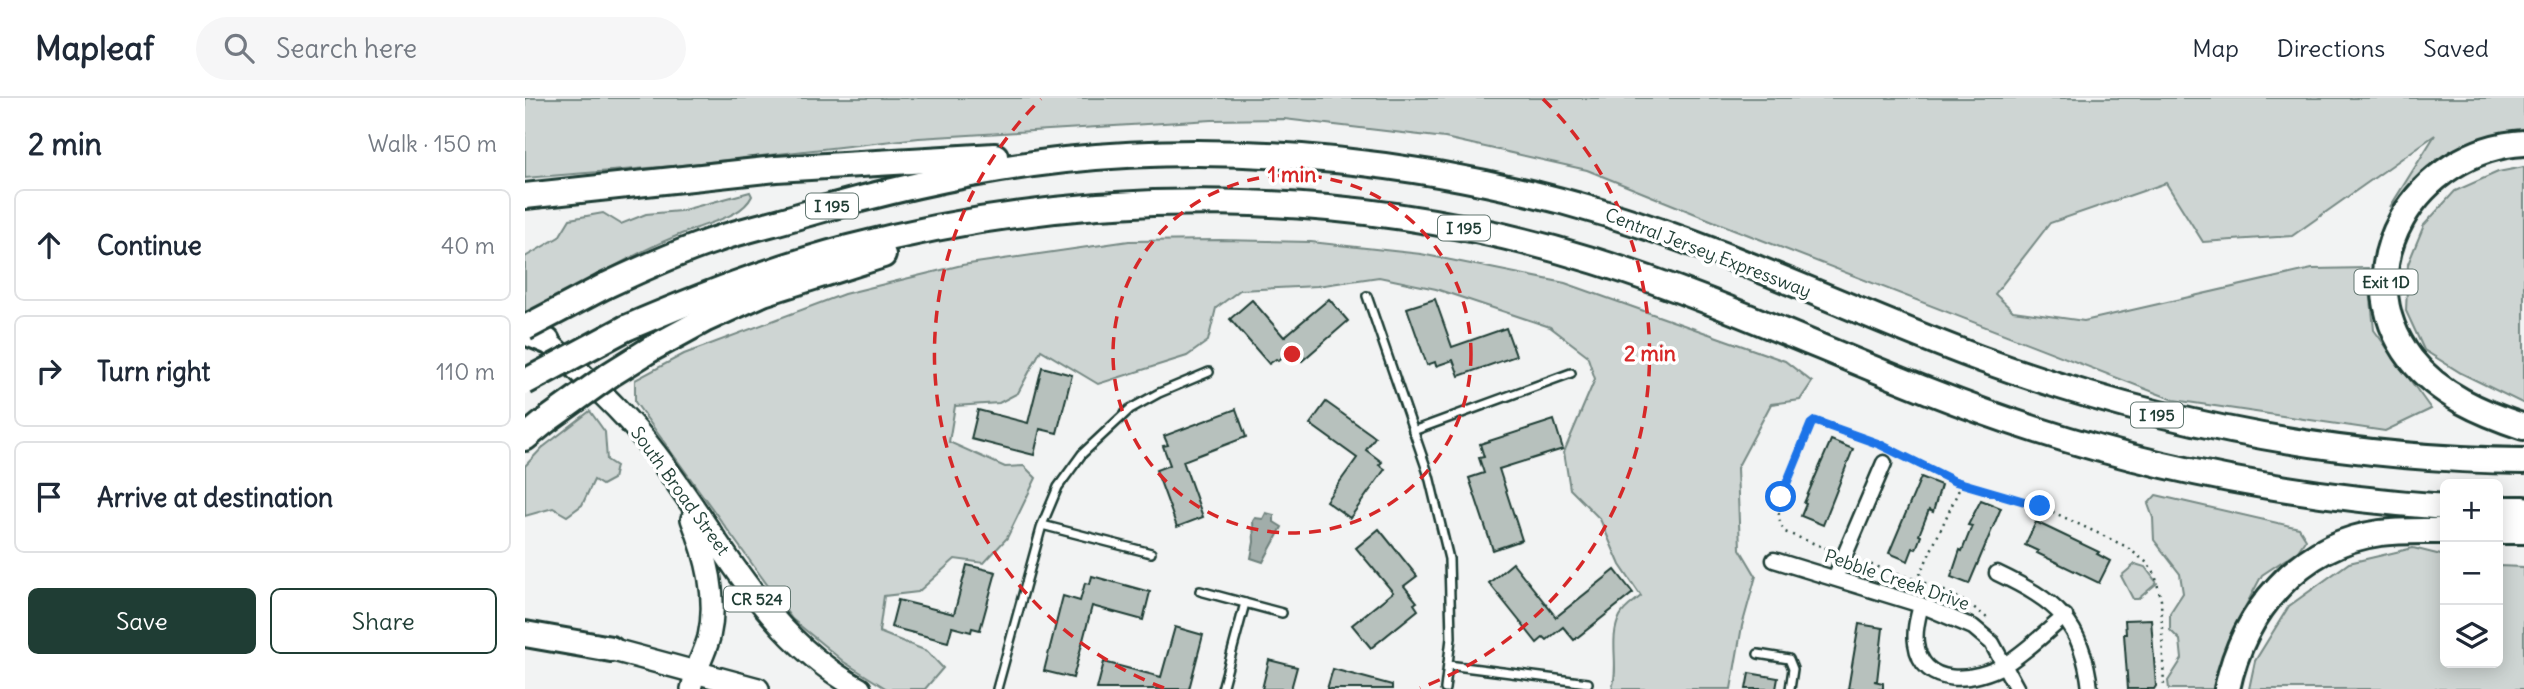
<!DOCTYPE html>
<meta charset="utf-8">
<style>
:root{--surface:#fff;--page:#f6f6f7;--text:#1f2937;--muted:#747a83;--line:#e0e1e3;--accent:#1f3d34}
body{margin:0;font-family:Delius,sans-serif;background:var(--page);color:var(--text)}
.controls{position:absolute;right:21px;bottom:21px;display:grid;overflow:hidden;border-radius:10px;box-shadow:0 4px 18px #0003}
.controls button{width:63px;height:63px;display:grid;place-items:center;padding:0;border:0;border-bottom:2px solid var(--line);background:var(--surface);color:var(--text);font:35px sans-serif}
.stop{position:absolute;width:21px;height:21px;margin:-16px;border:5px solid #1a73e8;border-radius:50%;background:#fff}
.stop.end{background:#1a73e8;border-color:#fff;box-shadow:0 2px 7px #0008}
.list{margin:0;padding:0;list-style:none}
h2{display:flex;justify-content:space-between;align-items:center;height:91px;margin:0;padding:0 28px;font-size:30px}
h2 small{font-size:23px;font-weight:400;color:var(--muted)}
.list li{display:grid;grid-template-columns:46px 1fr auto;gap:21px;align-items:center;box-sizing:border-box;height:112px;margin:0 14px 14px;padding:0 14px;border:2px solid var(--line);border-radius:10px}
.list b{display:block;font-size:26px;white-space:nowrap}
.list em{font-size:23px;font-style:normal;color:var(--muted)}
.actions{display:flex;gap:14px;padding:21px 28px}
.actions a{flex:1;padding:16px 0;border:2px solid var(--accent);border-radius:10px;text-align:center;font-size:24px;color:var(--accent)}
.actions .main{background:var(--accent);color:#fff}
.icon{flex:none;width:38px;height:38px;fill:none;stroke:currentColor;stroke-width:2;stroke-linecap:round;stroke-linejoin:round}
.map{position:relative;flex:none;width:1999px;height:591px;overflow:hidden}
header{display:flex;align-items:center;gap:42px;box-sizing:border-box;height:98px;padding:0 35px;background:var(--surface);border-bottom:2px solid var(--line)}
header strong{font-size:33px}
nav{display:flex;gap:38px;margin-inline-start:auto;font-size:24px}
.search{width:490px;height:63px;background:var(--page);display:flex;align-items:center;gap:18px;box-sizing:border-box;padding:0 24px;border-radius:38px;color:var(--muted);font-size:26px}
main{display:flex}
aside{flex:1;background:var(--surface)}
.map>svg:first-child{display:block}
.green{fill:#ced5d3;stroke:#768984;stroke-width:2}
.water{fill:#a1adaa;stroke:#6d807b;stroke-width:2}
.building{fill:#b7c1bd;stroke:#1f3d34;stroke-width:2}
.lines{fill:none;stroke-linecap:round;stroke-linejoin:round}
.lane-casing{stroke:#1f3d34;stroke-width:12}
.street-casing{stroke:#1f3d34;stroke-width:19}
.secondary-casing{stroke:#1f3d34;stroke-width:24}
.primary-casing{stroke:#1f3d34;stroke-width:26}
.highway-casing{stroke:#1f3d34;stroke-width:30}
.path{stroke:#1f3d34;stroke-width:2.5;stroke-dasharray:2 5;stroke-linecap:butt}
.lane{stroke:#fff;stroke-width:7}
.street{stroke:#fff;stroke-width:14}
.secondary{stroke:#fff;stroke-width:19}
.primary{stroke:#fff;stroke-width:21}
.highway{stroke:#fff;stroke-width:24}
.highway-bridge-casing{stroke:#1f3d34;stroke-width:30;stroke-linecap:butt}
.highway-bridge{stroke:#fff;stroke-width:24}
.route{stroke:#1a73e8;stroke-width:9}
.ring{fill:none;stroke:#d62828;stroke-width:3.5;stroke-dasharray:12 9}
.labels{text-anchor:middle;stroke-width:7;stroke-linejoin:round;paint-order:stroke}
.shield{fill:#fff;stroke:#627771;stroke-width:2}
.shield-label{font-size:16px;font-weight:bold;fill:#1f3d34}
.street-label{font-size:18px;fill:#1f3d34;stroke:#fff}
.centre{fill:#d62828;stroke:#fff;stroke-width:3.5}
.ring-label{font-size:21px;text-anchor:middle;font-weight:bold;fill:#d62828;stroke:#fff;stroke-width:7;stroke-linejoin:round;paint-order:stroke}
</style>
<header>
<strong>Mapleaf</strong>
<div class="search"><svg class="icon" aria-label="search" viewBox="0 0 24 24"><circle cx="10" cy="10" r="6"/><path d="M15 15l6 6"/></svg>Search here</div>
<nav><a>Map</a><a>Directions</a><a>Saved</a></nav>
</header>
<main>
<aside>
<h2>2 min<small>Walk · 150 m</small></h2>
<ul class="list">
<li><svg class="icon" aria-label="ahead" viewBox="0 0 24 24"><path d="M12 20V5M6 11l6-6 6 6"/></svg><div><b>Continue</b></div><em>40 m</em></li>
<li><svg class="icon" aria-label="right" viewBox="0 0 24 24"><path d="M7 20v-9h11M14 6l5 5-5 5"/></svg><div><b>Turn right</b></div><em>110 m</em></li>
<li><svg class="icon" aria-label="arrive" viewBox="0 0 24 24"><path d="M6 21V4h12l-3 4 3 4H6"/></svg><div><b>Arrive at destination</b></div></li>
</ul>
<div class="actions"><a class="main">Save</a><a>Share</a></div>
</aside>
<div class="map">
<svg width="1999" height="591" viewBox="0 0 1999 591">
<rect width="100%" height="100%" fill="#f2f3f3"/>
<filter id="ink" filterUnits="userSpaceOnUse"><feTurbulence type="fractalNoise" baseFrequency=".0143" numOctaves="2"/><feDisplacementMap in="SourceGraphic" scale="14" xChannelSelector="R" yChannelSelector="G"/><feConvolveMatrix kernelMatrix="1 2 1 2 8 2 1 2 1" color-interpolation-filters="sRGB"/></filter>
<g filter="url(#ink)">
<g class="green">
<polygon points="0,0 1999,0 1999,33 1965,38 1908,69 1865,109 1910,37 1767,138 1678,144 1641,85 1525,125 1470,196 1488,213 1559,223 1787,171 1843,170 1849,232 1906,311 1860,333 1649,302 1193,125 1062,72 920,40 759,21 687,22 394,40 148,68 0,80"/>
<polygon points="1999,69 1999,306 1936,275 1899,252 1881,213 1883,166 1899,127 1930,93 1973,74"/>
<path d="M225 94 227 98C218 117 190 123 172 130 113 151 61 185 8 216L0 213V159L34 139 45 121 78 115 96 126 121 116 155 113Z"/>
<path d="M695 142 786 144 896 156 1040 185 1260 263 1287 284 1275 302 1246 306 1212 370 1215 451 1231 478 1217 528 1206 591H1087C1095 567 1083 542 1095 518 1099 510 1109 504 1116 498L1095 467 1075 421 1045 391 1039 354 1070 281 1062 257 1025 229 911 191 854 179 792 188 715 192 691 210 683 243 662 258 573 286 516 252 493 295 474 305 430 308 424 344 480 369 499 368 511 380 482 440 459 465 430 461 393 494 359 498 354 534 402 553 418 570 400 591H362L319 564 267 521 110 304V282L159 256 319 196 437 167 604 143Z"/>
<polygon points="65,313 80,334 82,362 91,368 88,381 77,387 69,382 57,407 42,418 28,410 0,418 0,368 17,350"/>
<polygon points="1631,397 1774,430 1781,441 1773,453 1737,477 1708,532 1690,591 1644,591 1643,583 1657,561 1655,542 1645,532 1645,515 1658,495 1655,476 1629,442 1628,420 1623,406"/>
<polygon points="1888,450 1920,458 1920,565 1973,565 1973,468 1999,469 1999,591 1724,591 1730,563 1764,508 1824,465"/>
<polygon points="1610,466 1620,469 1632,485 1613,501 1608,501 1596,478"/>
</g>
<polygon class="water" points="741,415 749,417 749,424 757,429 738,464 726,460 729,444 728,423 730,420 738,421"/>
<g class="building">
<polygon points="804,201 823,223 777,263 767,251 753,263 751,261 744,266 705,221 727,202 759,239"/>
<polygon points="910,201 927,249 981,230 991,258 934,278 928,262 911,268 910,264 902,267 882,210"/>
<polygon points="517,269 547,277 532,335 515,331 509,357 446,341 453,312 503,325"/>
<polygon points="801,304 850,339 841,352 857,364 854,367 860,371 825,420 801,403 832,360 785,326"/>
<polygon points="711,311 721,339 658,363 678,419 652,429 631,372 645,367 638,348 643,347 639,338"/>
<polygon points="1029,322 1038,351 974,371 997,442 968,452 944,380 959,375 954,360 959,359 955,346"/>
<polygon points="1306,342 1328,351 1298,427 1276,418 1281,406 1279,405"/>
<polygon points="1396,379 1416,387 1408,414 1404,412 1394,437 1396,438 1391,451 1388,450 1383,463 1364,455"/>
<polygon points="1456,402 1476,410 1444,486 1426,479 1435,452 1437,453 1447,428 1443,427"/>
<polygon points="1511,424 1574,454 1572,456 1585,463 1574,485 1512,455 1513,453 1500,447"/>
<polygon points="854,431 892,478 879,488 892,504 889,506 893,512 846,550 827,527 868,494 831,450"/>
<polygon points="988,465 1031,519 1090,472 1108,495 1049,542 1038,529 1022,542 1019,539 1012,545 964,485"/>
<polygon points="442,467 471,474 455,532 447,530 446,534 427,529 423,544 366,529 373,502 429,516"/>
<polygon points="567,478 625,494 618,522 567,508 548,580 519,573 538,498 555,503 560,485 565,486"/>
<polygon points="1626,521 1631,588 1629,591 1603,591 1599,536 1601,536 1600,522"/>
<polygon points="1334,526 1358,530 1352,583 1349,583 1358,585 1358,591 1323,591"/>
<polygon points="650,529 678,537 664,591 572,591 579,564 636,579"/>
<polygon points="744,562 772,569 766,591 737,591"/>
<polygon points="808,571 867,587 867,591 802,591"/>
<polygon points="1224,575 1253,580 1251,591 1221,591"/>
</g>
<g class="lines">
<g class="lane-casing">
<g id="lane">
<polyline points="842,198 904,378 924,461 926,540 920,591"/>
<polyline points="888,333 1046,275"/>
<polyline points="517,427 626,455"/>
<polyline points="675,493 757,515"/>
<polyline points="1233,556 1264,561 1268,571 1265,591"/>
<polyline points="923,567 1063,585"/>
<polyline points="472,591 517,427 533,389 557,356 605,311 634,295 684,274"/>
<polyline points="697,591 720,505"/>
</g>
</g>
<g class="street-casing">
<g id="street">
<polyline points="1249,462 1396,507 1448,529 1467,545 1492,591"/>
<path d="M1472 475C1531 503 1558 524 1565 591"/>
<polyline points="1310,480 1359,365"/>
<path d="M1396 507C1393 519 1389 532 1391 545 1397 591 1450 584 1481 566 1502 553 1521 534 1540 518"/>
</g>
</g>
<g class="secondary-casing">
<polyline id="secondary" points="166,591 170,575"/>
</g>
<g class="primary-casing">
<g id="primary">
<path d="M9 234 22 243C59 279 99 313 130 355 195 439 238 538 335 591"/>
<path d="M167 421C182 459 193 499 184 539 181 551 175 563 170 575"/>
<polyline points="70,547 233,591"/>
</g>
</g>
<g class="highway-casing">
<g id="highway">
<path d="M1999 45C1893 51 1817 170 1886 261 1914 297 1957 315 1999 329"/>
<polyline points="0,98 251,71 470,58"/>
<path d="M80 188C116 171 153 154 190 142 218 132 248 126 277 117 363 92 450 72 540 62 717 43 911 64 1082 116 1209 155 1329 214 1453 260 1629 325 1812 361 1999 363"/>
<path d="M101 230C174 199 247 170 323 150 567 86 829 88 1070 163 1221 210 1362 284 1512 332 1645 375 1781 399 1920 409"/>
<polyline points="0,234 22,243"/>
<polyline points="126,251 181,221 238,195 358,157"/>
<polyline points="0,340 22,322"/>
<polyline points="1973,411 1999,411"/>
<polyline points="1973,433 1999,433"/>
<polyline points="0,536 86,551"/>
<path d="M1702 591C1718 514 1774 446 1855 435 1877 432 1899 433 1920 433"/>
</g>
</g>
<g class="path">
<path d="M1308 453 1260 434C1252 423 1253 412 1256 399L1286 326 1290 323 1354 346 1429 383 1515 408 1600 448 1620 463 1630 476 1636 502 1639 591"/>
<path d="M1333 462C1376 478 1429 489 1463 521"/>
<polyline points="1392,483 1437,385"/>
</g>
<use href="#lane" class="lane"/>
<use href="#street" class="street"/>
<use href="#secondary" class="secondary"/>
<use href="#primary" class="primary"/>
<use href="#highway" class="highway"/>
<g class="highway-bridge-casing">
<g id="highway-bridge">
<polyline points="0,230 80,188"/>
<polyline points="0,284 101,230"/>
<polyline points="22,322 86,276 126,251"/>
</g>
</g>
<use href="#highway-bridge" class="highway-bridge"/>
</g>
</g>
<g class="lines" filter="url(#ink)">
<polyline class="route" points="1256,399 1286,326 1290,323 1354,346 1429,383 1515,408"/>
</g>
<g class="ring">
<circle cx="767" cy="256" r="179"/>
<path d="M639 590A358 358 0 0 1 516 1M1018 1A358 358 0 0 1 895 590"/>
</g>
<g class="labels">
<g class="shield">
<rect x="281" y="95.5" width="52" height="25" rx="5"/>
<rect x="913" y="117.5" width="52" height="25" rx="5"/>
<rect x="1829.5" y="171.5" width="63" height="25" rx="5"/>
<rect x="1606" y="304.5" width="52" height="25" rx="5"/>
<rect x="199" y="488.5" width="66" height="25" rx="5"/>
</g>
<g class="shield-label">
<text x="307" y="114">I 195</text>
<text x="939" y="136">I 195</text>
<text x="1861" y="190">Exit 1D</text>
<text x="1632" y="323">I 195</text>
<text x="232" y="507">CR 524</text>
</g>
<g class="street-label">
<text transform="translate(1183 155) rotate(21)" y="6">Central Jersey Expressway</text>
<text transform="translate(155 393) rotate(54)" y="6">South Broad Street</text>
<text transform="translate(1372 482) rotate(19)" y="6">Pebble Creek Drive</text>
</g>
</g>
<circle cx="767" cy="256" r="10" class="centre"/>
<g class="ring-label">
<text x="767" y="84">1 min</text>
<text x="1125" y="263">2 min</text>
</g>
</svg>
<div class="controls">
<button>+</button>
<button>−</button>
<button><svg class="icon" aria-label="layers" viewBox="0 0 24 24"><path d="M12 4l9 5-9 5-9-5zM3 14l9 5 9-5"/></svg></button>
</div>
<div class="stop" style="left:1256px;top:399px"></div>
<div class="stop end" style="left:1515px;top:408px"></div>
</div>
</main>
